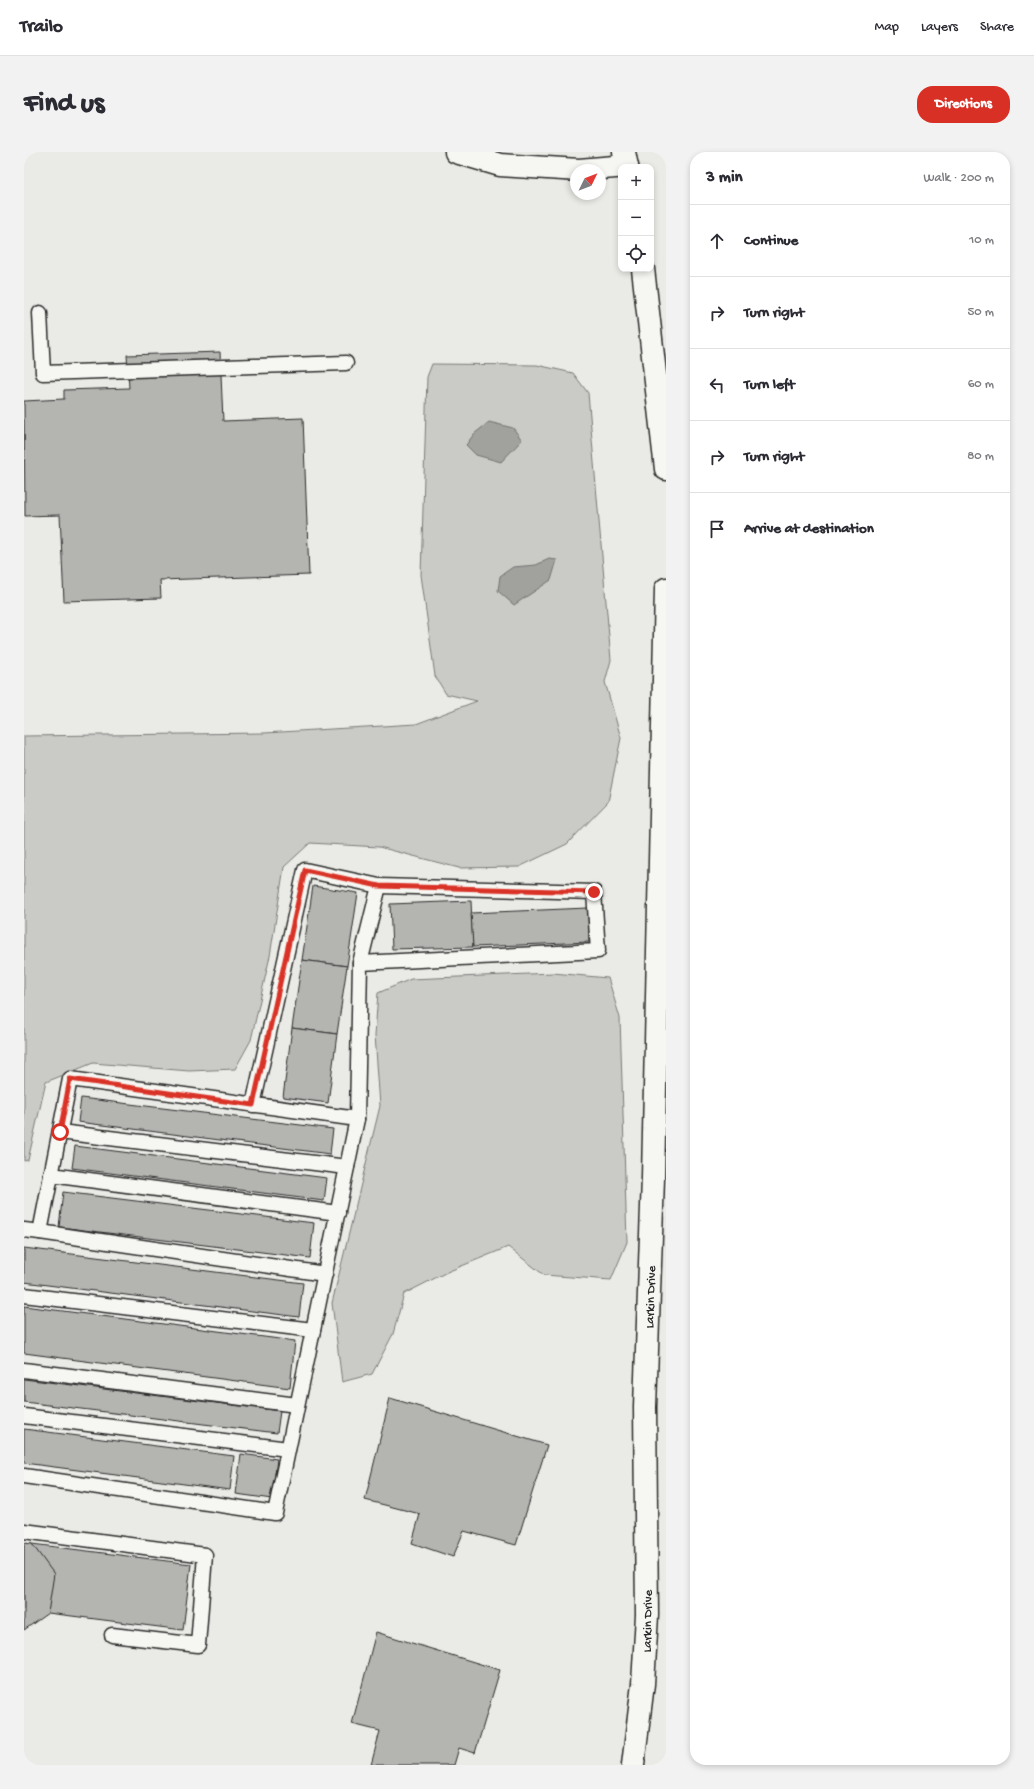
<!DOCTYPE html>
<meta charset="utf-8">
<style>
:root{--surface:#fff;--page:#f2f2f3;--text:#2b2b33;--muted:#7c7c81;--line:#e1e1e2;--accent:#d93025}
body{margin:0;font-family:"Gochi Hand",sans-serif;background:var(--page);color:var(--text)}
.controls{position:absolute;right:12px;top:12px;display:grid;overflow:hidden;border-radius:8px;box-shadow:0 2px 6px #0003}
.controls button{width:36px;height:36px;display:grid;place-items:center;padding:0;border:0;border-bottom:1px solid var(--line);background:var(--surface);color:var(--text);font:20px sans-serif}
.compass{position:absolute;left:546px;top:12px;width:36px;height:36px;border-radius:50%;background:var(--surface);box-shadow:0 2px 6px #0003;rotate:47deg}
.stop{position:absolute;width:12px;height:12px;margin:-9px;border:3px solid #d93025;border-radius:50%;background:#fff}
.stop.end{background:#d93025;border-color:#fff;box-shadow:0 1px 4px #0008}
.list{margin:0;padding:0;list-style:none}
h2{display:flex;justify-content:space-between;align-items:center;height:52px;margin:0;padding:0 16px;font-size:17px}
h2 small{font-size:13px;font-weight:400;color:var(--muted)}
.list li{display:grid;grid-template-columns:26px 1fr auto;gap:12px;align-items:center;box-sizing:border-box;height:72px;padding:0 16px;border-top:1px solid var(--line)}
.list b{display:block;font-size:15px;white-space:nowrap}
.list em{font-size:13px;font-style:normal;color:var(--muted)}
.icon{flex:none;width:22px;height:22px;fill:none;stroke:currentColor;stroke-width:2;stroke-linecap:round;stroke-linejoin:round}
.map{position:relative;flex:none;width:642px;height:1613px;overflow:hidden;border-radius:16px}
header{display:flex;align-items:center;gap:24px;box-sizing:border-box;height:56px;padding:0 20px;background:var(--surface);border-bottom:1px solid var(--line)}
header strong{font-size:19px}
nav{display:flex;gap:22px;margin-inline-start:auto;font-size:14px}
.intro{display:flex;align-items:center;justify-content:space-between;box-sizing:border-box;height:96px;padding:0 24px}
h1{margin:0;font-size:28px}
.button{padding:10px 18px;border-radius:16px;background:var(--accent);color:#fff;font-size:14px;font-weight:700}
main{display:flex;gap:24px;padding:0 24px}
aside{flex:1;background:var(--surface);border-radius:16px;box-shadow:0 2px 6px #0003}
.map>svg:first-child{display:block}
.green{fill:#cacac7;stroke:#7a7a79}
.water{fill:#a1a19e;stroke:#727270}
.building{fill:#b4b4b1;stroke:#2b2b2b}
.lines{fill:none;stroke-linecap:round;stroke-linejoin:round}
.service-casing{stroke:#2b2b2b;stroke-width:17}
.minor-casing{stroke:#2b2b2b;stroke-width:25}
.tertiary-casing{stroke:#2b2b2b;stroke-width:25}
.service{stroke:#f6f6f2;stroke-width:14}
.minor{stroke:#f6f6f2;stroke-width:22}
.tertiary{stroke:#f6f6f2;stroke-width:22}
.route{stroke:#d93025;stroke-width:5}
.labels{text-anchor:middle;stroke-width:3;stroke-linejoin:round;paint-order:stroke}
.street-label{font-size:13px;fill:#2b2b2b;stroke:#f6f6f2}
</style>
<header>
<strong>Trailo</strong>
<nav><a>Map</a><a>Layers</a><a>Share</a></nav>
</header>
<div class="intro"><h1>Find us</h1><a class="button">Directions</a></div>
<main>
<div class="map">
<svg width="642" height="1613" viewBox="0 0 642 1613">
<rect width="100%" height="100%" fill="#eaeae6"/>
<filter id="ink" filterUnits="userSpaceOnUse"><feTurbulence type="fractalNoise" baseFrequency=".025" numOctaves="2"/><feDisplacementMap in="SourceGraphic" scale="8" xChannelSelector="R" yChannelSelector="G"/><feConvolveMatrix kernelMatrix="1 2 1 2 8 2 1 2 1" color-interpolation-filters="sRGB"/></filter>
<g filter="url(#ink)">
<g class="green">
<polygon points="408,212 513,213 549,221 564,241 587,508 581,530 597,586 584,650 543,692 495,715 435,716 355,695 286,691 260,715 246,804 227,888 211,917 165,919 69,911 22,930 4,1008 0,1009 0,584 240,581 392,572 453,549 422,542 411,524 397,423 403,225"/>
<polygon points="529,821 584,826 596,866 603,1090 587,1128 520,1123 484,1095 423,1120 380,1142 369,1182 348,1222 318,1230 308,1151 356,954 351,883 354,841 387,827"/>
</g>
<g class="water">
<polygon points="465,270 489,276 498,288 477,310 452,303 442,293 450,282"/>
<polygon points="525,407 533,408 527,428 490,453 474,439 476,424 489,415 512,413"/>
</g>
<g class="building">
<polygon points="196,200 199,269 279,266 285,423 136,428 137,446 40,449 36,363 1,364 0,249 40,247 40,238 105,236 103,203"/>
<polygon points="289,734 334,741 323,814 278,808"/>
<polygon points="447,749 449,795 368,797 366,752"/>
<polygon points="564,756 565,790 449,795 447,761"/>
<polygon points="278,808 323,814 313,882 268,876"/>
<polygon points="268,876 313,882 304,951 259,945"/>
<polygon points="57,946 309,977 306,1002 54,970"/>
<polygon points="51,994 303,1026 300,1049 48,1016"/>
<polygon points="39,1040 290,1071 286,1106 35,1075"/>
<polygon points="0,1096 279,1131 275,1165 0,1130"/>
<polygon points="0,1154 271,1189 266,1236 0,1201"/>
<polygon points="0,1227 256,1259 253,1281 0,1250"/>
<polygon points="366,1246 523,1293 492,1393 440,1379 429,1405 388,1391 396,1362 341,1348"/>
<polygon points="0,1277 210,1304 206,1338 0,1311"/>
<polygon points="217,1302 253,1307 248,1347 212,1342"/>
<polygon points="0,1391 167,1412 159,1478 0,1458"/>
<polygon points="0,1391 8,1392 30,1422 24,1461 0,1478"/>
<polygon points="352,1480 476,1518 451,1601 435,1596 430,1613 347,1613 356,1579 328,1572"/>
</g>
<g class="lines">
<g class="service-casing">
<g id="service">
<polyline points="16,161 19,221 322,211"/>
<polyline points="336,811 574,799 570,740 355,734"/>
<polyline points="229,953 281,718 355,734 336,811 333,967"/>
<polyline points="36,980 323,1015"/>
<polyline points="27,1023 314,1061"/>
<polyline points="0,1078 16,1080 46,927 333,967 251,1361 0,1324"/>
<polyline points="16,1080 301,1122"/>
<polyline points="0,1143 289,1178"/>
<polyline points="0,1218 273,1253"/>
<polyline points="0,1264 264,1297"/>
<polyline points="0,1379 181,1403 174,1493 88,1483"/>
</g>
</g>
<g class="minor-casing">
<polyline id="minor" points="432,0 476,13 555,18 603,14"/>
</g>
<g class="tertiary-casing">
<g id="tertiary">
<polyline points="600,0 603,15"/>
<polyline points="619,117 642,317"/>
<polyline points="609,1613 619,1532 623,1463 621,1255 629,1026 642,437"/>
</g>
</g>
<use href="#service" class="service"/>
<use href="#minor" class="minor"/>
<use href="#tertiary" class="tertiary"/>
</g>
</g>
<g class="lines" filter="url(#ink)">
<polyline class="route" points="36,980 46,927 229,953 281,718 355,734 570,740"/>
</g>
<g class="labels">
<g class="street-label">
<text transform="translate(625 1145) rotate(-88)" y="5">Larkin Drive</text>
<text transform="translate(622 1469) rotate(-89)" y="5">Larkin Drive</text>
</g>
</g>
</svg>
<div class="controls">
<button>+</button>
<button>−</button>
<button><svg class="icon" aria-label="locate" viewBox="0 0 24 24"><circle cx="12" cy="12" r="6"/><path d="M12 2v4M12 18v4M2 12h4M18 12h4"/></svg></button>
</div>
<svg class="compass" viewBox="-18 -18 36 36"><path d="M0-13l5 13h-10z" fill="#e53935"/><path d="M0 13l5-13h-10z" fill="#7c7c81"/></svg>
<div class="stop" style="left:36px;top:980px"></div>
<div class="stop end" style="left:570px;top:740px"></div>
</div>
<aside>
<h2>3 min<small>Walk · 200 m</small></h2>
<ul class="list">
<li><svg class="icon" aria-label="ahead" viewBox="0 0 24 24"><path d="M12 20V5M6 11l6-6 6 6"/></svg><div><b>Continue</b></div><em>10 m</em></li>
<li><svg class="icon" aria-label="right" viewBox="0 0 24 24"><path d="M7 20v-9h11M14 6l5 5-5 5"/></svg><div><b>Turn right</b></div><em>50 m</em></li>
<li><svg class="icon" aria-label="left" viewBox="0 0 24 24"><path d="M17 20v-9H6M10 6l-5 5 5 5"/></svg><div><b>Turn left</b></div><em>60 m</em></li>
<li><svg class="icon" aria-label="right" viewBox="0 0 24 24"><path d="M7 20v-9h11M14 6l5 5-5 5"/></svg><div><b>Turn right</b></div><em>80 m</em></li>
<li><svg class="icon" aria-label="arrive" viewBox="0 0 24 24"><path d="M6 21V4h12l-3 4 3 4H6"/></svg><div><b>Arrive at destination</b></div></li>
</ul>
</aside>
</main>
